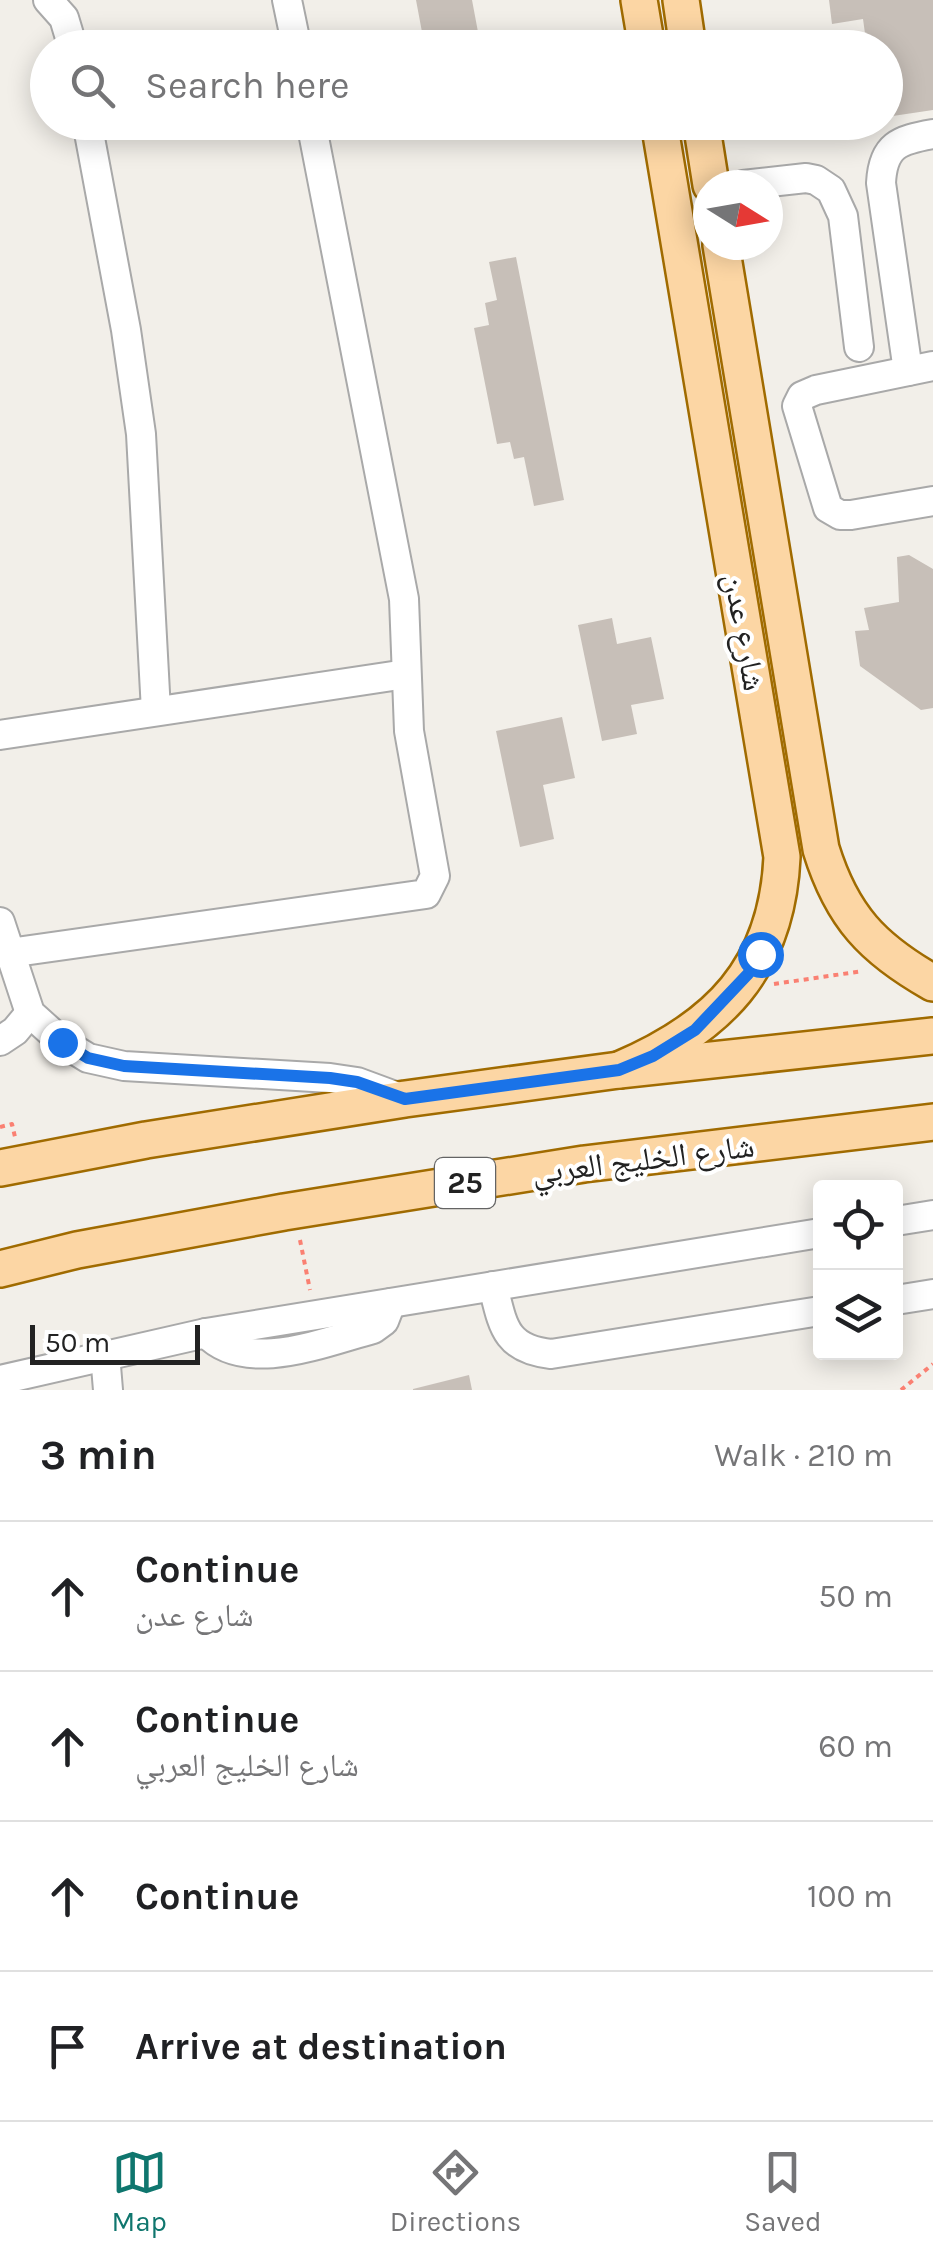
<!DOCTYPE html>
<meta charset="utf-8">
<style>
:root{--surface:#fff;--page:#f2f2f2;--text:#202124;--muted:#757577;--line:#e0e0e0;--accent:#0f766e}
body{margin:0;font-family:Karla,"Noto Naskh Arabic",sans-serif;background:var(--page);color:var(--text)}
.controls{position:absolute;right:30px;bottom:30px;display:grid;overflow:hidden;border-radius:10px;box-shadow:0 5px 25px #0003}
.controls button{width:90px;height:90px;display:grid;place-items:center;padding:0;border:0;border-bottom:2px solid var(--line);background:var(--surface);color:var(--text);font:50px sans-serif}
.compass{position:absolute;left:693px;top:170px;width:90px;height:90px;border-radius:50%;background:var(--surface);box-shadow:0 5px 25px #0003;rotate:101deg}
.scale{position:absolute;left:30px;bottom:25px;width:170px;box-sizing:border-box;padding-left:10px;border:5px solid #222;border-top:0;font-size:28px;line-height:35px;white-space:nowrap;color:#222;-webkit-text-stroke:8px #fff;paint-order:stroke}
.stop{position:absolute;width:30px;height:30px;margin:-22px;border:8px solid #1a73e8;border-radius:50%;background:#fff}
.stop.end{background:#1a73e8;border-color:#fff;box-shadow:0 2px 10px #0008}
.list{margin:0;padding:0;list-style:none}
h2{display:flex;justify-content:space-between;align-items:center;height:130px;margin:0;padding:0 40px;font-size:42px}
h2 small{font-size:32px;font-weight:400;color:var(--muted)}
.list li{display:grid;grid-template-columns:65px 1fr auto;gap:30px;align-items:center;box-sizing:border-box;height:150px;padding:0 40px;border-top:2px solid var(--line)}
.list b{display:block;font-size:38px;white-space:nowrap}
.list p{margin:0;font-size:32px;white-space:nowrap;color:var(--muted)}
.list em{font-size:32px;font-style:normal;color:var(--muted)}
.icon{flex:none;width:55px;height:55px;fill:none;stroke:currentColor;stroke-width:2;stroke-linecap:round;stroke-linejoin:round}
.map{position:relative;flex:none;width:933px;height:1390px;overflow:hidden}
.search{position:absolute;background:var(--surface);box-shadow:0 5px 25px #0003;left:30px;right:30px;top:30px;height:110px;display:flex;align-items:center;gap:25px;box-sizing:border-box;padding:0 35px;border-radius:55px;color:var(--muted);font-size:38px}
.sheet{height:730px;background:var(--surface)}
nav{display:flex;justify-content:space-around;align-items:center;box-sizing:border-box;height:140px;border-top:2px solid var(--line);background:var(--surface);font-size:28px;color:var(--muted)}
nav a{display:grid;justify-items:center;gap:5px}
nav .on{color:var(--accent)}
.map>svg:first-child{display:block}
.building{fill:#c7bfb8}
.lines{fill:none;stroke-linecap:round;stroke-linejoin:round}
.minor-casing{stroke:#a9a9a9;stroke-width:32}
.major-casing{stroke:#a06b00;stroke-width:40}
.path{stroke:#fa8072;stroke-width:4;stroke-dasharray:5 5;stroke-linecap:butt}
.minor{stroke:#fff;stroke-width:28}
.major{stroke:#fcd6a4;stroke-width:35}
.route{stroke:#1a73e8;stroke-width:12}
.labels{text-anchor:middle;stroke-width:8;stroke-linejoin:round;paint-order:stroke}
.shield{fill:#fff;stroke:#646464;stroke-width:2.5}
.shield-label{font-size:30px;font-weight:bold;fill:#222}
.street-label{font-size:32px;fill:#222;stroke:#fff}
</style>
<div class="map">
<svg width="933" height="1390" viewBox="0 0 933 1390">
<rect width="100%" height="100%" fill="#f2efe9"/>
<g class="building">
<polygon points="416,0 472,0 481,48 425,48"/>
<polygon points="829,0 933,0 933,110 886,117 886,48 867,48 863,19 832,24"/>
<polygon points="516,257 564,500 534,506 524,457 514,459 510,442 497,444 474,328 489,325 485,303 497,300 489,262"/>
<polygon points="909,555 933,569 933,708 921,710 860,666 855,631 869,630 864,608 899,602 897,557"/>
<polygon points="612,618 617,644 651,637 664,699 631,705 637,734 602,741 578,625"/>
<polygon points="562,717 575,778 543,785 554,839 520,847 496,731"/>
<polygon points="469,1375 472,1390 413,1390 413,1389"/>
</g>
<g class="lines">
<g class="minor-casing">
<g id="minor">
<polyline points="48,0 64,18 73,48"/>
<polyline points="287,0 297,48"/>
<polyline points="87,122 126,330 141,434 156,711"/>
<polyline points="743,185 806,178 816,180 831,190 843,216 859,347"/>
<polyline points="933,366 816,390 802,396 797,406 828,508 840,515 851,515 933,501"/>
<path d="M908 371 881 183C883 145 899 140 933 134"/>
<polyline points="0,735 406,674"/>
<polyline points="0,922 30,1013 62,1042 88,1058 124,1066 330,1078 357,1082 403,1099"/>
<polyline points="9,953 426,894 435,876 409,731 404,599 311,122"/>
<polyline points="0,1041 15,1031 30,1013"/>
<polyline points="896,1221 933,1215"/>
<path d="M493 1286C503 1326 505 1349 551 1354L820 1311"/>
<polyline points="896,1300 933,1294"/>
<path d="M206 1333C246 1375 324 1342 373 1329L384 1321 391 1303"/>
<polyline points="105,1354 108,1390"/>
<polyline points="0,1380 206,1333 820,1233"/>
</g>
</g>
<g class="major-casing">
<g id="major">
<polyline points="639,0 647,48"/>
<polyline points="681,0 688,48"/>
<polyline points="701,122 711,185"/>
<path d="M721 245 821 849C842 917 873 949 933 983"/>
<path d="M619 1070C718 1028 777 969 782 857L659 122"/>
<polyline points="0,1168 146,1140 405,1099 619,1070 933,1036"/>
<polyline points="0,1269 77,1250 284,1212 584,1164 933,1122"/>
</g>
</g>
<g class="path">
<polyline points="774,984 863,971"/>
<polyline points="0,1127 12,1124 15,1137"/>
<polyline points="300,1240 310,1290"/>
<polyline points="901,1390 933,1364"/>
</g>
<use href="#minor" class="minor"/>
<use href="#major" class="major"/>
</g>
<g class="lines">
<polyline class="route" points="62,1042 88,1058 124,1066 330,1078 357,1082 405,1099 619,1070 653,1056 695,1030 748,974 760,954"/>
</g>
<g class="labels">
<rect class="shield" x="435" y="1158" width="60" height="50" rx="8"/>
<g class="shield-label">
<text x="465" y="1193">25</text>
</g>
<g class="street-label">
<text transform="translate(745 632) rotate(80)" y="11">شارع عدن</text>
<text transform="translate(643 1159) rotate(-7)" y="11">شارع الخليج العربي</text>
</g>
</g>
</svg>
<div class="controls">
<button><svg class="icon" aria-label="locate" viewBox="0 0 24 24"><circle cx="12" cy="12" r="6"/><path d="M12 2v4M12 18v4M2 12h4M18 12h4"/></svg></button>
<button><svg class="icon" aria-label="layers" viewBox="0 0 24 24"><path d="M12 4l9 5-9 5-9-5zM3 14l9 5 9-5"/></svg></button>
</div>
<svg class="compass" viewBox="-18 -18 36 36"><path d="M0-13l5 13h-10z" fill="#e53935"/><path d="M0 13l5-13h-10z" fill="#757577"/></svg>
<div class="scale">50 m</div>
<div class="stop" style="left:760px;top:954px"></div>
<div class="stop end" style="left:62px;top:1042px"></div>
<div class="search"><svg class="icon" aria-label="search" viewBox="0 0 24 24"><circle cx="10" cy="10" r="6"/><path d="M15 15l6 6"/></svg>Search here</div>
</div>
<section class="sheet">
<h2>3 min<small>Walk · 210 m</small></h2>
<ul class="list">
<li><svg class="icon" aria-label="ahead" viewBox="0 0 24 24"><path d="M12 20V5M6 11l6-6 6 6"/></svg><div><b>Continue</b><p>شارع عدن</p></div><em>50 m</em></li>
<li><svg class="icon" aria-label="ahead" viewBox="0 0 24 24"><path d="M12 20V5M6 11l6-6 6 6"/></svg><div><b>Continue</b><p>شارع الخليج العربي</p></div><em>60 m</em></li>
<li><svg class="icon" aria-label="ahead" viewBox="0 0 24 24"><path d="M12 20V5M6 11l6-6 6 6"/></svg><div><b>Continue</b></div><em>100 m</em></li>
<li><svg class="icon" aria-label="arrive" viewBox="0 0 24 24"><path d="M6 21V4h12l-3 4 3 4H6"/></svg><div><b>Arrive at destination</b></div></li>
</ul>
</section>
<nav>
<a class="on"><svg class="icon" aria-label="map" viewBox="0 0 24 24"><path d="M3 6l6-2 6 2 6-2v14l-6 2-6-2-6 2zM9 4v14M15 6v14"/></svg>Map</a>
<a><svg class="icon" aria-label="directions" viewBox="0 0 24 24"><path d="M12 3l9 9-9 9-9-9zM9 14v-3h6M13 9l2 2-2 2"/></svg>Directions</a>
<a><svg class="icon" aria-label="saved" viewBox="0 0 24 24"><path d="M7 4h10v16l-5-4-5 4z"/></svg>Saved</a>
</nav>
